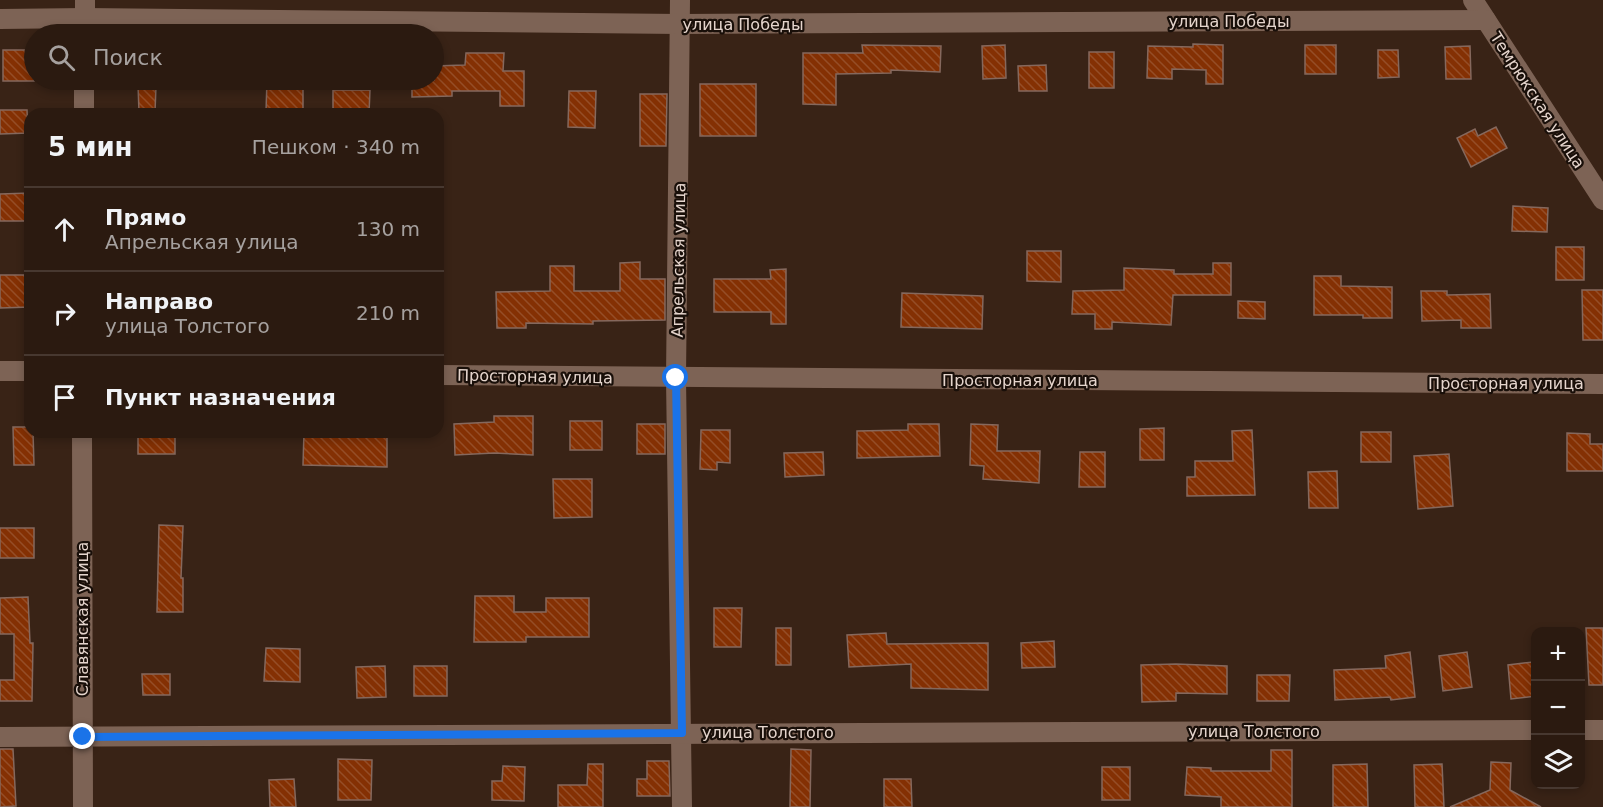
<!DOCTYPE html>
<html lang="ru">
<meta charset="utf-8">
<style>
:root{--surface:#2b1a10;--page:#332319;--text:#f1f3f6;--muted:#a6a19f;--line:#473830}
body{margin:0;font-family:"DejaVu Sans",sans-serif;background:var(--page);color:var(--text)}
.controls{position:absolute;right:18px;bottom:18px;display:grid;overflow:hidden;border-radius:12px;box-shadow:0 3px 9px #0003}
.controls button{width:54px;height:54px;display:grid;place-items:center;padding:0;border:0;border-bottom:2px solid var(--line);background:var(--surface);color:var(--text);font:30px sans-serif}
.stop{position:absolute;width:18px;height:18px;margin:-14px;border:4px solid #1a73e8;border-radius:50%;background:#fff}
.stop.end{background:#1a73e8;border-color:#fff;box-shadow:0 2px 6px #0008}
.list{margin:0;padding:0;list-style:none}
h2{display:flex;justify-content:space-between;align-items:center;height:78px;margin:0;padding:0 24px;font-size:26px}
h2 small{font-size:20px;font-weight:400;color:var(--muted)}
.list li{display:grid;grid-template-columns:39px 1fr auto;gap:18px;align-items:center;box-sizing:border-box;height:84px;padding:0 24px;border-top:2px solid var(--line)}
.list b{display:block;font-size:22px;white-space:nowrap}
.list p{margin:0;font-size:20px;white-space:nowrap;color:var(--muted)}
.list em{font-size:20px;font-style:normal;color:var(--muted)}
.icon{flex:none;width:33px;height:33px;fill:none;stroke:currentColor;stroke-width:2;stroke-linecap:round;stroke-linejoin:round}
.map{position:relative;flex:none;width:1603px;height:807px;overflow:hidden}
.search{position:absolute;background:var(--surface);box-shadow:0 3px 9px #0003;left:24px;top:24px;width:420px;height:66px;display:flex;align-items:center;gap:15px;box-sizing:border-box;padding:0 21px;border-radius:33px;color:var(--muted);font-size:22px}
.panel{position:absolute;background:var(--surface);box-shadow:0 3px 9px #0003;left:24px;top:108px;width:420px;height:330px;border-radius:18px}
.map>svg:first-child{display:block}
.building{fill:url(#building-back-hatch);stroke:#85685d;stroke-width:1.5}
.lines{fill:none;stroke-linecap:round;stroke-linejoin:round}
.minor{stroke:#7d6355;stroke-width:20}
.route{stroke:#1a73e8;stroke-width:8}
.labels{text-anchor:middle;stroke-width:4.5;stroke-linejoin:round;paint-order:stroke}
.street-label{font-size:16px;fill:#e5d5cd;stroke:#190f09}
</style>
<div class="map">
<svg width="1603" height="807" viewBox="0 0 1603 807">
<defs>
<pattern id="building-back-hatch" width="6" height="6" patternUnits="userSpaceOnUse" patternTransform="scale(1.5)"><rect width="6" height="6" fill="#843003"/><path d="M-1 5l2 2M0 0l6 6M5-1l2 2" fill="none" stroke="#954d27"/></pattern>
</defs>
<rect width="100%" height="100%" fill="#392316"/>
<g class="building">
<polygon points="1193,44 1223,45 1223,84 1206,84 1206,70 1172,69 1172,79 1147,78 1148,46 1193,47"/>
<polygon points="862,45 941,46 940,72 891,70 891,73 836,74 836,105 803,104 803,53 863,53"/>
<polygon points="1005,45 1006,78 983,79 982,46"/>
<rect x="1305" y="45" width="31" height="29"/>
<polygon points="1470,46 1471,79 1446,79 1445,47"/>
<rect x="3" y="50" width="31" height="31"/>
<polygon points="1378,50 1398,50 1399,77 1378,78"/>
<rect x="1089" y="52" width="25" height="36"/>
<polygon points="466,53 504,53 503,71 524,71 524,106 500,106 500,91 452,91 452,96 412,97 412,80 434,80 434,66 465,65"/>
<polygon points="1046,65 1047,91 1019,91 1018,66"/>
<polygon points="267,80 303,80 303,112 266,112"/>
<rect x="700" y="84" width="56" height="52"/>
<polygon points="138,85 156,86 155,112 139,112"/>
<polygon points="333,90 370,90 369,113 333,113"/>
<polygon points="569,91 596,91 595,128 568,127"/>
<polygon points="640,94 667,94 666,146 640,146"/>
<polygon points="0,110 27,110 28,133 0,134"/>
<polygon points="1496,127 1507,148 1471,167 1457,138 1475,129 1478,136"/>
<polygon points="30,193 30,221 0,221 0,194"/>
<polygon points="1513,206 1548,208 1547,232 1512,231"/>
<rect x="1556" y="247" width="28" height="33"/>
<polygon points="1027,251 1061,251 1061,282 1027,281"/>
<polygon points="640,262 640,279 665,279 665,320 593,321 593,324 526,323 526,328 497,328 496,292 550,291 550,266 574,266 574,291 620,291 620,263"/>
<polygon points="1213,263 1231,263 1231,295 1173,295 1171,325 1112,322 1112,329 1095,329 1095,314 1072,314 1073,291 1124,290 1124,268 1174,270 1174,274 1213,274"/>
<polygon points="786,269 786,324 771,324 771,312 714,312 714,279 771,279 770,270"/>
<polygon points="0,275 30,275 30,307 0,308"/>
<polygon points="1314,276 1341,276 1341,286 1392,287 1392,318 1363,318 1363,315 1314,315"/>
<polygon points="1582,290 1603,290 1603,340 1583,340"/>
<polygon points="1421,291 1447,291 1447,295 1490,294 1491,328 1461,328 1461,320 1422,321"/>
<polygon points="902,293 983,296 982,329 901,327"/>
<polygon points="1238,301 1265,302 1265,319 1238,318"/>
<polygon points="494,416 533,416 533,455 494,453 455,455 454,424 494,422"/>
<rect x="570" y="421" width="32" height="29"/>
<rect x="637" y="424" width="28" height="30"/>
<polygon points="908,424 939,424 940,456 857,458 857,431 908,430"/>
<polygon points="971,424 998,425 997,451 1040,451 1039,483 983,479 984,466 970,465"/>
<polygon points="13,427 30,427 30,432 33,432 34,465 14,465"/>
<polygon points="1164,428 1164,460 1140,460 1140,429"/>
<polygon points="701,430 730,430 730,463 717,462 717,470 700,469"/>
<polygon points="1252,430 1255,495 1187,496 1187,477 1195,477 1195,461 1233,461 1232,431"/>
<rect x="138" y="432" width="37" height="22"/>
<polygon points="304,432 387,433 387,467 303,465"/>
<rect x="1361" y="432" width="30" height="30"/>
<polygon points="1567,433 1590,434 1590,444 1603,444 1603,471 1567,471"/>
<polygon points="823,452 824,475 785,477 784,453"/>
<polygon points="1080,452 1105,452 1105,487 1079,487"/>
<polygon points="1449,454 1453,506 1418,509 1414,456"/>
<polygon points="1337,471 1338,508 1309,508 1308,472"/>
<polygon points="553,479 592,479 592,517 554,518"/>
<polygon points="159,525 183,526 181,578 183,578 183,612 157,612"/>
<rect x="0" y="528" width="34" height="30"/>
<polygon points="475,596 514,596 514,612 546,612 546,598 589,598 589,637 526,637 526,642 474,642"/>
<polygon points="28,597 30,643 33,643 32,701 0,701 0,680 14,680 14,634 0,634 0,598"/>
<polygon points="714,608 742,608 741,647 714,647"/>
<rect x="776" y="628" width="15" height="37"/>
<polygon points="1586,628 1603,628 1603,685 1589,685"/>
<polygon points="886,633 887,644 988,643 988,690 911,688 911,664 849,667 847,635"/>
<polygon points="1054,641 1055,667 1022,668 1021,643"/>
<polygon points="266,648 300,649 300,682 264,681"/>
<polygon points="1410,652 1415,697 1391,700 1390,697 1335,700 1334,670 1386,668 1385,656"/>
<polygon points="1467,652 1472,687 1443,691 1439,656"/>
<polygon points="1533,662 1536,696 1511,699 1508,665"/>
<polygon points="1176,664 1227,666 1227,694 1176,693 1176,701 1142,702 1141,665"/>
<polygon points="385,666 386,697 357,698 356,667"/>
<rect x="414" y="666" width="33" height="30"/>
<polygon points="142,674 170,674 170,695 143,695"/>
<polygon points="1257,675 1290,675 1289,701 1257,701"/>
<polygon points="0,749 13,749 16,806 0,807"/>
<polygon points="791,749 811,750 810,807 790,807"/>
<polygon points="1271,750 1292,750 1292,807 1221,807 1221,797 1185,795 1187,767 1211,768 1211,771 1271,771"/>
<polygon points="338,759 372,760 371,800 338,800"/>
<polygon points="647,761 669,761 670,796 637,796 637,779 647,779"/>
<polygon points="1491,762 1511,763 1510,790 1541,807 1450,807 1490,790"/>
<polygon points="588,764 603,764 603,807 558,807 558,785 587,785"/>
<polygon points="1367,764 1368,807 1333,807 1333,765"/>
<polygon points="1442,764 1444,807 1415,807 1414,765"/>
<polygon points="503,766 525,767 524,801 492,800 492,781 502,781"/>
<rect x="1102" y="767" width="28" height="33"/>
<polygon points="294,779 296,807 270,807 269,780"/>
<polygon points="884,779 911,779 912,807 884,807"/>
</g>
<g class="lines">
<g class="minor">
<polyline points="680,0 676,378 682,807"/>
<polyline points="1473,0 1603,200"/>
<polyline points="0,19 85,18 680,24 1486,20"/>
<polyline points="85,34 85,0"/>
<polyline points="84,114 84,80"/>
<polyline points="0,371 30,371"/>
<polyline points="438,375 1603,384"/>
<polyline points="82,432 83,807"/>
<polyline points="1580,730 1603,730"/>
<polyline points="0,737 1536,730"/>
</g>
</g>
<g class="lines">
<polyline class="route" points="83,737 682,733 676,378"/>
</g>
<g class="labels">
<g class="street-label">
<text x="1229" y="27">улица Победы</text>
<text x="743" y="30">улица Победы</text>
<text transform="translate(1538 100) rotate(57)" y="6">Темрюкская улица</text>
<text transform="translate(678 260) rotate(-89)" y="6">Апрельская улица</text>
<text transform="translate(535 376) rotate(1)" y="6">Просторная улица</text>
<text x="1020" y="386">Просторная улица</text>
<text x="1506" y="389">Просторная улица</text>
<text transform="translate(82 619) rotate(-90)" y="6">Славянская улица</text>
<text x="1254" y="737">улица Толстого</text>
<text x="768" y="738">улица Толстого</text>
</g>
</g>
</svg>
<div class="controls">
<button>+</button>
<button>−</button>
<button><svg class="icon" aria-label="layers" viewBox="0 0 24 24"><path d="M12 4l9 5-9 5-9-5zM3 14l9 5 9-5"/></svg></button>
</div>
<div class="stop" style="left:676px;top:378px"></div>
<div class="stop end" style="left:83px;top:737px"></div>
<div class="search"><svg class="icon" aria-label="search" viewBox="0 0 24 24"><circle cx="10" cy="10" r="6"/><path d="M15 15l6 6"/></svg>Поиск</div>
<section class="panel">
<h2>5 мин<small>Пешком · 340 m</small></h2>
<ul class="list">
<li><svg class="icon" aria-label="ahead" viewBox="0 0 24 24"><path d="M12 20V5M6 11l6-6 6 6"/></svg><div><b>Прямо</b><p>Апрельская улица</p></div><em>130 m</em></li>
<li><svg class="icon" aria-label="right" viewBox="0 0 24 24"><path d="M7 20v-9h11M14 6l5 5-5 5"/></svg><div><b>Направо</b><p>улица Толстого</p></div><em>210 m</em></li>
<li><svg class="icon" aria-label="arrive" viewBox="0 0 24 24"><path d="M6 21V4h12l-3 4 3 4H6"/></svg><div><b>Пункт назначения</b></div></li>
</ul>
</section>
</div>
